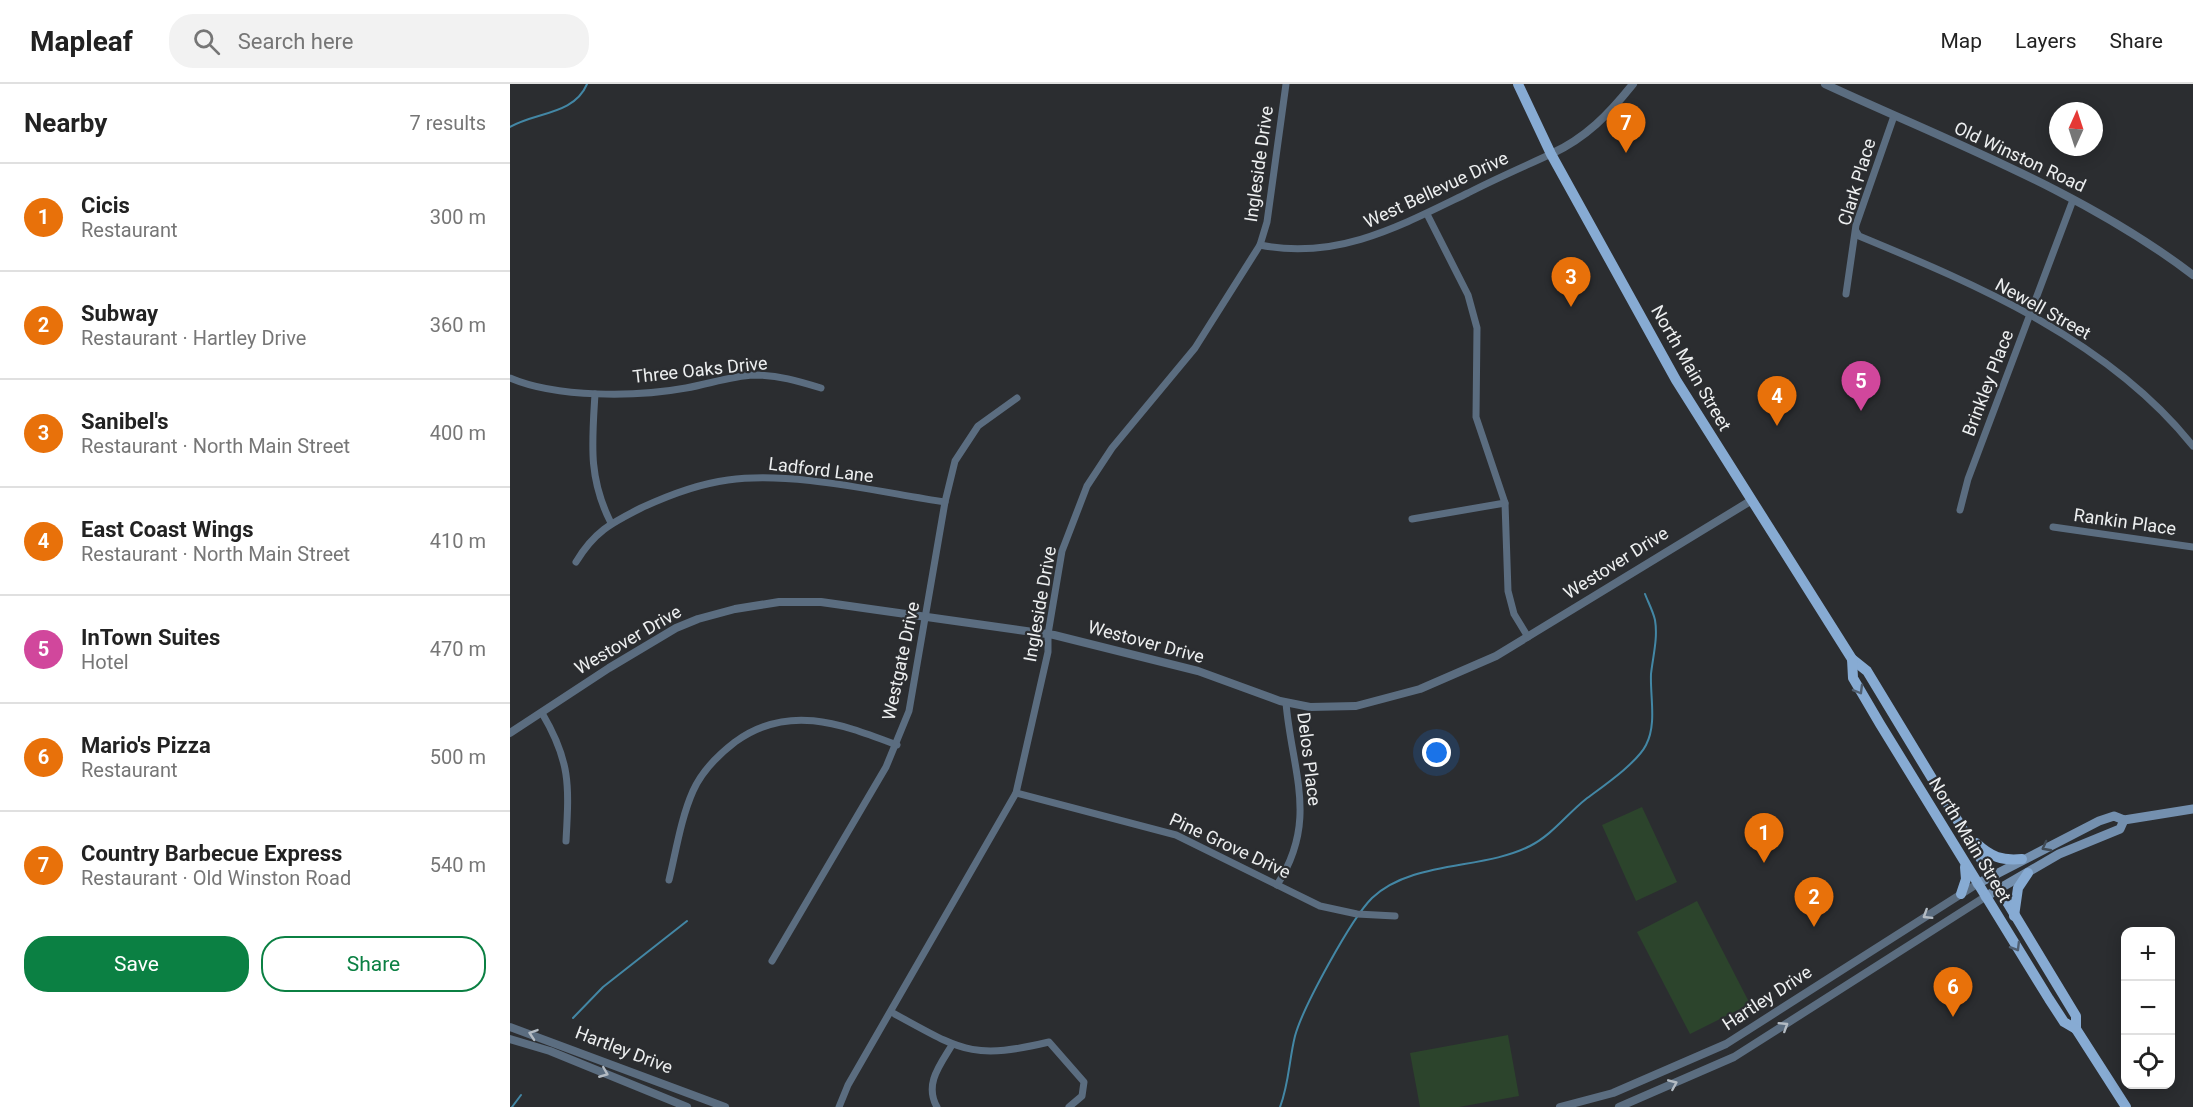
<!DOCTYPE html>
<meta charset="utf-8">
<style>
:root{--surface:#fff;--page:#f2f2f2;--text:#222;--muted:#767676;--line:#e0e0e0;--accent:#0b8043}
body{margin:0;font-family:Roboto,sans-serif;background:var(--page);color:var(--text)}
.controls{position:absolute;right:18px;bottom:18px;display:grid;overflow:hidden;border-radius:12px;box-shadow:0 3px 15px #0003}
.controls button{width:54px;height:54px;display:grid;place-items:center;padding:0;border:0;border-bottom:2px solid var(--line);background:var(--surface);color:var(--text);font:30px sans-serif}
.compass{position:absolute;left:1539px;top:18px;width:54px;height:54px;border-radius:50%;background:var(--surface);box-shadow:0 3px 15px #0003;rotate:3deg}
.you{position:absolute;left:927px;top:669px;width:21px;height:21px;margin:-15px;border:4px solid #fff;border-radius:50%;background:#1a73e8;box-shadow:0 0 0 9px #1a73e833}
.badge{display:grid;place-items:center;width:39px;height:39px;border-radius:50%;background:var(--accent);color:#fff;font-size:20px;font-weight:700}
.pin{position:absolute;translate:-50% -50px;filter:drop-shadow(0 2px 3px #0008)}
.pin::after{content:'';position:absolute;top:32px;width:21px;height:18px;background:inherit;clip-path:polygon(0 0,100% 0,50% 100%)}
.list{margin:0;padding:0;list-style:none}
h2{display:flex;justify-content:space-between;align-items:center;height:78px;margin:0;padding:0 24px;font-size:26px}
h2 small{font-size:20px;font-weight:400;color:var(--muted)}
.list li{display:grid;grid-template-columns:39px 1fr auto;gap:18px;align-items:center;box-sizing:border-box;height:108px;padding:0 24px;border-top:2px solid var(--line)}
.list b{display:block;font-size:22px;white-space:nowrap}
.list p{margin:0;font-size:20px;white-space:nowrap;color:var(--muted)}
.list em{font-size:20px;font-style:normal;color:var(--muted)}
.actions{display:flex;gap:12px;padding:18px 24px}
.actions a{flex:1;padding:14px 0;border:2px solid var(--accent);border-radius:24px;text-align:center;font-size:21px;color:var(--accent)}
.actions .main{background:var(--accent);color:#fff}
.icon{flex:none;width:33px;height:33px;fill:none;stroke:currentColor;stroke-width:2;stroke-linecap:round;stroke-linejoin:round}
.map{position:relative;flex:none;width:1683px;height:1023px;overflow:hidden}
header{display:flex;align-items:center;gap:36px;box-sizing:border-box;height:84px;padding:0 30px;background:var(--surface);border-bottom:2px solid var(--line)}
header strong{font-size:28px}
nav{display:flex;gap:33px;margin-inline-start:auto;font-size:21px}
.search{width:420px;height:54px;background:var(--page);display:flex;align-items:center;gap:15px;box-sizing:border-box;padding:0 21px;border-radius:24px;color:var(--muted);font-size:22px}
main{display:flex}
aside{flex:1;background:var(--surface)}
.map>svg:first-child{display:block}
.garden{fill:#2c442c}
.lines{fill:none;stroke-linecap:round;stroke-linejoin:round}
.stream{stroke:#4387a5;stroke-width:2}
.minor{stroke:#5b6d80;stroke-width:7}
.tertiary{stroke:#5b6d80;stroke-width:8}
.secondary{stroke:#7490af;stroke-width:9}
.primary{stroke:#87abd3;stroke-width:10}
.oneway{stroke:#505f71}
.oneway2{stroke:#414b56}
.oneway3{stroke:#b3bbc3}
.labels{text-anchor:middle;stroke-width:4.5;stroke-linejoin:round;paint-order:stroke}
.street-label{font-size:18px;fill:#edeff0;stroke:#2b2d30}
</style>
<header>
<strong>Mapleaf</strong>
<div class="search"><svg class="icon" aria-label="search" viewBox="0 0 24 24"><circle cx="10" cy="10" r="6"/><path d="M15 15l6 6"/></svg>Search here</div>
<nav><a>Map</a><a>Layers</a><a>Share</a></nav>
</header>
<main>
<aside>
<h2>Nearby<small>7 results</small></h2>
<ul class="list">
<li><span class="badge" style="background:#e8710a">1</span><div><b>Cicis</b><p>Restaurant</p></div><em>300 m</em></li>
<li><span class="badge" style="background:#e8710a">2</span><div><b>Subway</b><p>Restaurant · Hartley Drive</p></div><em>360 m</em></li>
<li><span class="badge" style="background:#e8710a">3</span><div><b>Sanibel's</b><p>Restaurant · North Main Street</p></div><em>400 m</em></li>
<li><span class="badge" style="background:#e8710a">4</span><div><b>East Coast Wings</b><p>Restaurant · North Main Street</p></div><em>410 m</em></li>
<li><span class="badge" style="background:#d1479c">5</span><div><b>InTown Suites</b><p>Hotel</p></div><em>470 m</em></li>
<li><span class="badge" style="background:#e8710a">6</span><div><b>Mario's Pizza</b><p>Restaurant</p></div><em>500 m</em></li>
<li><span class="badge" style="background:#e8710a">7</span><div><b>Country Barbecue Express</b><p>Restaurant · Old Winston Road</p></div><em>540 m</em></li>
</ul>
<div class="actions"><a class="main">Save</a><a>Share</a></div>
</aside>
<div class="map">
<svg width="1683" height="1023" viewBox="0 0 1683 1023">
<rect width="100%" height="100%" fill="#2b2d30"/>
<g class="garden">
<polygon points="1132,723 1167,798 1126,817 1092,741"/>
<polygon points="1187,817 1240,920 1180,950 1127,848"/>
<polygon points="998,951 1009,1012 949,1023 910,1023 900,969"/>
</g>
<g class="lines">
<g class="stream">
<path d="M0 43C25 28 64 31 77 0"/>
<polyline points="63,934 93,903 177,837"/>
<polyline points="2,1023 11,1011"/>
<path d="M770 1023C779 1000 779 976 785 952 793 923 841 835 862 814 902 776 974 786 1020 762 1042 751 1057 730 1076 715 1092 703 1127 679 1136 661 1147 640 1140 613 1141 590 1143 572 1148 554 1145 536 1143 527 1138 518 1135 510"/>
</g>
<g class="minor">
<polyline points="917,130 958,211 967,244 966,333 995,419 998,507 1004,530 1018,553"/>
<path d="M1346 147 1349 152C1470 202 1599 257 1683 362"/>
<path d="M750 161C827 177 892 141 958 109 985 95 1013 83 1041 70"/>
<polyline points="1336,210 1346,141 1384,32"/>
<path d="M0 294C46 314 127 313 176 304 199 300 221 292 244 291 268 291 288 297 311 304"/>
<path d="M85 310C82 359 78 394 101 439"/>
<polyline points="1450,426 1458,395 1563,116"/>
<polyline points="902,435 995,419"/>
<polyline points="1543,443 1683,463"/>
<path d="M66 478C84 448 101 439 131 424 159 411 187 400 218 396 284 387 368 408 435 418"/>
<path d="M32 629C61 678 59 702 56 757"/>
<polyline points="506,709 666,751 810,822 847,830 885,832"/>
<path d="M159 796C166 767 171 734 183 707 192 687 208 671 225 658 279 619 331 640 387 661"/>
<path d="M767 801C809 736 782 688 776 619"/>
<polyline points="262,877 376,683 399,627 435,418 445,377 468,342 507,314"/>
<path d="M381 928C450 965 459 977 539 958L574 998 572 1012 559 1023"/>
<polyline points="329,1023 338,1001 506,709 538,568 538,550 552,467 577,402 602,364 685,264 750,161 757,138 776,0"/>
<path d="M427 1023C414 1000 430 981 442 961"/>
</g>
<g class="tertiary">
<path d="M1315 0C1440 58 1573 107 1683 191"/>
<path d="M1041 70C1076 54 1099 30 1123 0"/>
<polyline points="0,649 99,584 166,544 188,535 225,525 269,518 311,518 544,551 688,587 770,617 800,623 846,622 910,605 986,572 1242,416"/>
<polyline points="0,943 215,1023"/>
<polyline points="0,955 40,967 177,1023"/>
<polyline points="1050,1023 1103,1009 1216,960 1467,800"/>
<polyline points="1109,1023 1224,973 1475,813"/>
</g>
<g class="secondary">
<polyline points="1467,800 1589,737 1604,732 1614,736 1683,725"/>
<polyline points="1475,813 1549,770 1610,745 1614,736"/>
</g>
<g class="primary">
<polyline points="1008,0 1041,70 1166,296 1342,575 1357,587 1566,932 1566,945 1616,1023"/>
<polyline points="1342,575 1343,594 1370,640 1539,915 1554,938 1566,945"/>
<path d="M1466 759C1481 773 1492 777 1512 775"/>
<polyline points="1451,810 1456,795 1455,783"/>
<polyline points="1504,832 1508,804 1518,789"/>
</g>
</g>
<defs><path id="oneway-chevron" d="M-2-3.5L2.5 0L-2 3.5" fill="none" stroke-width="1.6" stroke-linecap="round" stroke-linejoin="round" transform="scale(1.5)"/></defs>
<g class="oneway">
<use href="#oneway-chevron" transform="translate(1349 606) rotate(60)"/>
<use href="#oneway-chevron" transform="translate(1506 863) rotate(59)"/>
</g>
<use class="oneway2" href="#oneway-chevron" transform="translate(1536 763) rotate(152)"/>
<g class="oneway3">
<use href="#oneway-chevron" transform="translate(1417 831) rotate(148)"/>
<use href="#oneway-chevron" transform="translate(1274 942) rotate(-32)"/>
<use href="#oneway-chevron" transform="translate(23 950) rotate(-161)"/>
<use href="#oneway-chevron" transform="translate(94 989) rotate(22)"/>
<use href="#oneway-chevron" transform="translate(1163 1000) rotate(-23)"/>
</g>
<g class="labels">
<g class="street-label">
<text transform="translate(1510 73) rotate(25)" y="6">Old Winston Road</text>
<text transform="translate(749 80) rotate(-82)" y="6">Ingleside Drive</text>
<text transform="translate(1347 98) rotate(-73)" y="6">Clark Place</text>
<text transform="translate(926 106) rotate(-25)" y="6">West Bellevue Drive</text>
<text transform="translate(1533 225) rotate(29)" y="6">Newell Street</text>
<text transform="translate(1181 284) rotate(60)" y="6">North Main Street</text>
<text transform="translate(190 286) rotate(-6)" y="6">Three Oaks Drive</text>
<text transform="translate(1478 299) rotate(-69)" y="6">Brinkley Place</text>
<text transform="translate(311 386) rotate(7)" y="6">Ladford Lane</text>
<text transform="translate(1615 438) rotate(8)" y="6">Rankin Place</text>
<text transform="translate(1106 479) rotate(-32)" y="6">Westover Drive</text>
<text transform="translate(530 520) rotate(-80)" y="6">Ingleside Drive</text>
<text transform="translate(118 556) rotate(-30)" y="6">Westover Drive</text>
<text transform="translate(636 558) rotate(15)" y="6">Westover Drive</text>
<text transform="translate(391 577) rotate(-78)" y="6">Westgate Drive</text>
<text transform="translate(799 675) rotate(83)" y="6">Delos Place</text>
<text transform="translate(1460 756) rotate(59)" y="6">North Main Street</text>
<text transform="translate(720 762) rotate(25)" y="6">Pine Grove Drive</text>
<text transform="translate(1257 914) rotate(-33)" y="6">Hartley Drive</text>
<text transform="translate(114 966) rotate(21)" y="6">Hartley Drive</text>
</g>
</g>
</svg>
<div class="controls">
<button>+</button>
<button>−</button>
<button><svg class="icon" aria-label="locate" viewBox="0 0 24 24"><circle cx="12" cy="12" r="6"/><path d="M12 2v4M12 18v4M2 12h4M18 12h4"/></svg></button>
</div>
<svg class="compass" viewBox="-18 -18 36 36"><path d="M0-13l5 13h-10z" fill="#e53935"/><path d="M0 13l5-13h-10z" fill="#767676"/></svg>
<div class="you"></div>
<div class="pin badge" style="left:1254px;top:779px;background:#e8710a">1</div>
<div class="pin badge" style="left:1304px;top:843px;background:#e8710a">2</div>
<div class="pin badge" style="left:1061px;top:223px;background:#e8710a">3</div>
<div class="pin badge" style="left:1267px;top:342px;background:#e8710a">4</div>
<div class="pin badge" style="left:1351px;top:327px;background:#d1479c">5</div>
<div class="pin badge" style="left:1443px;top:933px;background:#e8710a">6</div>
<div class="pin badge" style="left:1116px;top:69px;background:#e8710a">7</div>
</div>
</main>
